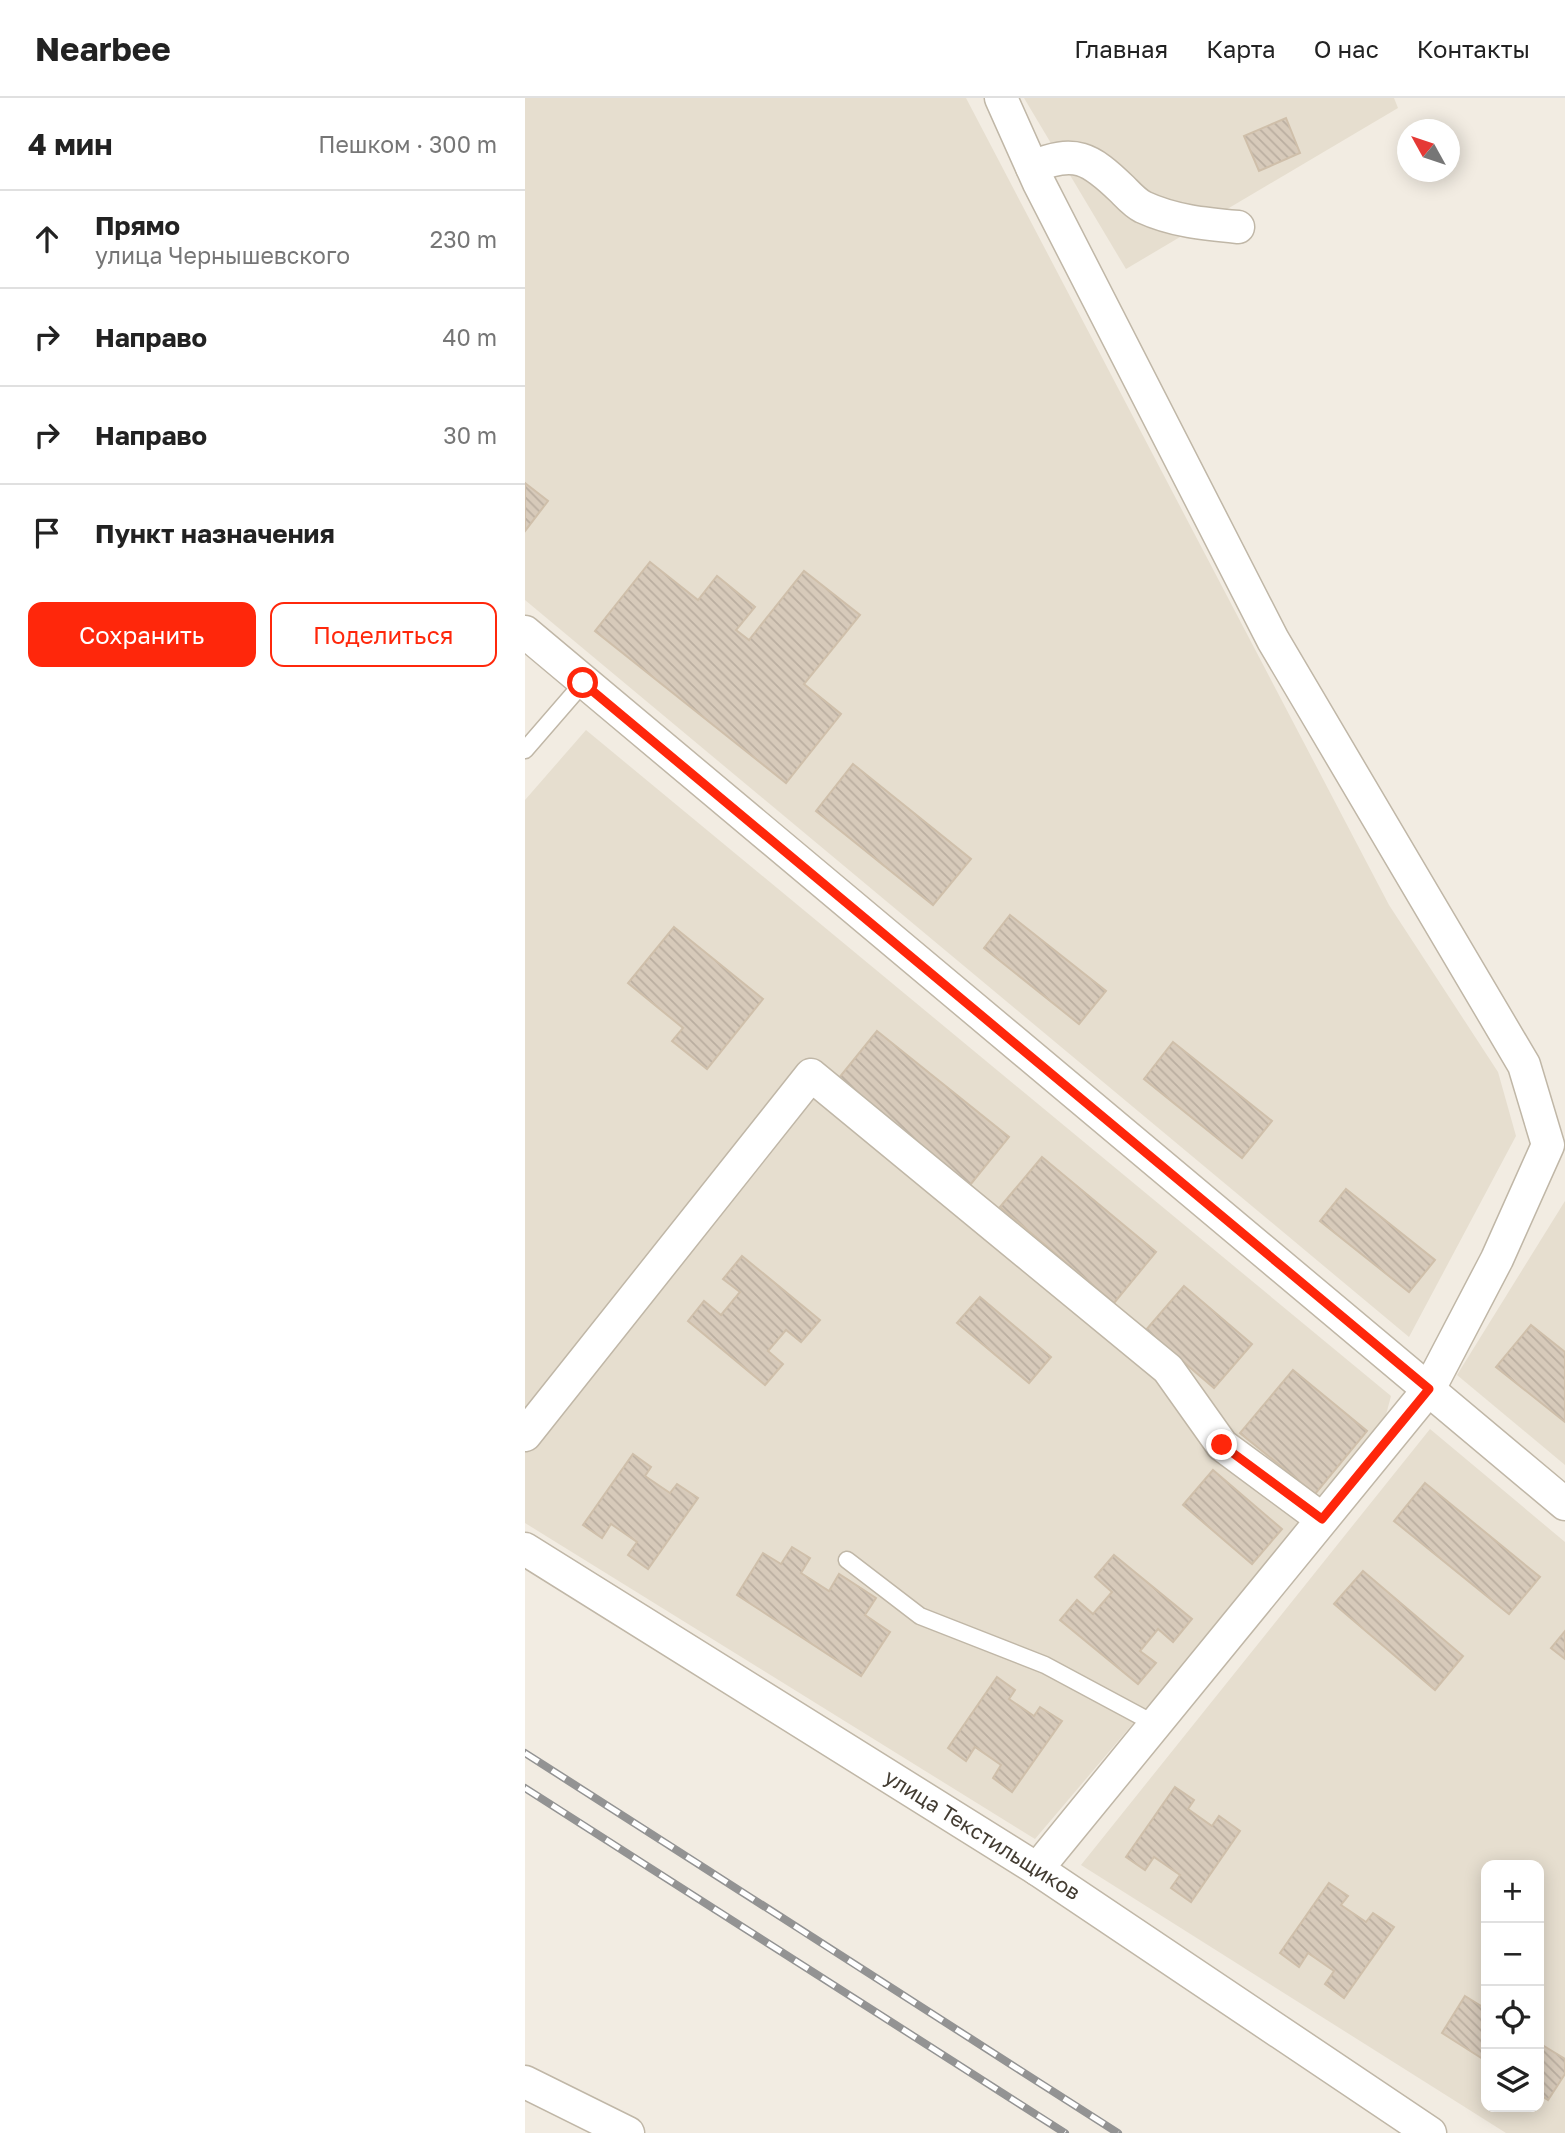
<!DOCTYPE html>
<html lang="ru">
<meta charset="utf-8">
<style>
:root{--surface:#fff;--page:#f6f6f6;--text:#222;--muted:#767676;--line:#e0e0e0;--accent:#ff270b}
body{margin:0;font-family:"Golos Text",sans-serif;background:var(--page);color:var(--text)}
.controls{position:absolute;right:21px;bottom:21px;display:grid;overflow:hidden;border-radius:14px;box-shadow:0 4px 18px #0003}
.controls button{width:63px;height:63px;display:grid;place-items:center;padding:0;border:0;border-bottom:2px solid var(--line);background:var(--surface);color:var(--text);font:35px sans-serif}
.compass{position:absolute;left:872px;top:21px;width:63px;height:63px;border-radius:50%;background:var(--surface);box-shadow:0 4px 18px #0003;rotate:310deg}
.stop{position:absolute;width:21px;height:21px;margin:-16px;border:5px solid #ff270b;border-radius:50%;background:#fff}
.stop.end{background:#ff270b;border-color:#fff;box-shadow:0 2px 7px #0008}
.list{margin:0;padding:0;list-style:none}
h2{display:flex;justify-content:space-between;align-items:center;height:91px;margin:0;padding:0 28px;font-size:30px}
h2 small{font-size:23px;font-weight:400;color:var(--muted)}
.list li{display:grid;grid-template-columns:46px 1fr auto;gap:21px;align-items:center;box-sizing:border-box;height:98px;padding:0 28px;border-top:2px solid var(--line)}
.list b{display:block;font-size:26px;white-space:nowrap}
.list p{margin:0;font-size:23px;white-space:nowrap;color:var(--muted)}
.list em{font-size:23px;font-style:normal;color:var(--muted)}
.actions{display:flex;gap:14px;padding:21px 28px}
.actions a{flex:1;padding:16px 0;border:2px solid var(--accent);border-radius:14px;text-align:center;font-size:24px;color:var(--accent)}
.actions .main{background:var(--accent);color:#fff}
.icon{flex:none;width:38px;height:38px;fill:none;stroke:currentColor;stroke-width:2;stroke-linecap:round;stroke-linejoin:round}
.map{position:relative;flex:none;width:1040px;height:2035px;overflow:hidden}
header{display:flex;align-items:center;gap:42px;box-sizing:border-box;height:98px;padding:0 35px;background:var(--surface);border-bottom:2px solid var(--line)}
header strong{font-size:33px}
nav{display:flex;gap:38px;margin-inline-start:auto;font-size:24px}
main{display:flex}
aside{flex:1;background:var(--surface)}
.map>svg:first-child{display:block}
.residential{fill:#e6decf;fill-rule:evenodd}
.building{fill:url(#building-back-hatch);stroke:#cfbfaa;stroke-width:2}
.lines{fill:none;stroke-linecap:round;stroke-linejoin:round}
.lane-casing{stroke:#c0b7a7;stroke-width:19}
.street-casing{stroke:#c0b7a7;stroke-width:35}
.lane{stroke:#fff;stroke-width:16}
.street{stroke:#fff;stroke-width:32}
.rail-casing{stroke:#939393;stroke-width:8}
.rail{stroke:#fff;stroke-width:5;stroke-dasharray:16;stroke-linecap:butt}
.route{stroke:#ff270b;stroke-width:9}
.labels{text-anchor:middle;stroke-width:7;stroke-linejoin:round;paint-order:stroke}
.street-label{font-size:21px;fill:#433c32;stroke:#fff}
</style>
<header>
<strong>Nearbee</strong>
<nav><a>Главная</a><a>Карта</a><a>О нас</a><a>Контакты</a></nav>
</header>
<main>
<aside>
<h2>4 мин<small>Пешком · 300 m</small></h2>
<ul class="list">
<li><svg class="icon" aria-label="ahead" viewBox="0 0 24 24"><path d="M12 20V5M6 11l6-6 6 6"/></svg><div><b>Прямо</b><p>улица Чернышевского</p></div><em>230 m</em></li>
<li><svg class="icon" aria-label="right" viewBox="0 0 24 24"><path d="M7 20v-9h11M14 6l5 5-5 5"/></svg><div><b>Направо</b></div><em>40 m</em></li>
<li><svg class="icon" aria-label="right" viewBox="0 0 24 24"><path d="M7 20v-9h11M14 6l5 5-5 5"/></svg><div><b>Направо</b></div><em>30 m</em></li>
<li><svg class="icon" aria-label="arrive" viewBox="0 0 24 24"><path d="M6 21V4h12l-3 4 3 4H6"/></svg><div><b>Пункт назначения</b></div></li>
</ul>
<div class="actions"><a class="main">Сохранить</a><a>Поделиться</a></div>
</aside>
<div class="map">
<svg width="1040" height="2035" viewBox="0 0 1040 2035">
<defs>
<pattern id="building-back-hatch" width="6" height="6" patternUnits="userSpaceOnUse" patternTransform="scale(1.75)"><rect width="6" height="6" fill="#d7caba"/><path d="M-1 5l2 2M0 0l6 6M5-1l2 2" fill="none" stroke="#baaea0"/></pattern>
</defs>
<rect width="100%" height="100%" fill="#f2ece2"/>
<g class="residential">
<polygon points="0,0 441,0 864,807 973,974 991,1038 884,1239 0,502"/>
<polygon points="499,0 869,0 873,10 601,171"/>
<polygon points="61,632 866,1298 857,1332 510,1741 0,1425 0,702"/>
<polygon points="1040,1103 1040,1367 932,1277"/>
<path d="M905 1331 1040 1444V2035H981L556 1767ZM961 1767H1014V2009H961Z"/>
</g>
<g class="building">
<polygon points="761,20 775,55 734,73 719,38"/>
<polygon points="0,385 23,403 0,433"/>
<polygon points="125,464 173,502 192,478 230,509 211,532 224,542 279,473 335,517 279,586 316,616 261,685 70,533"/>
<polygon points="328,666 446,761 408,807 291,713"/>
<polygon points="485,817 581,893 554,926 459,850"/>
<polygon points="149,829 238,901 182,971 147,943 158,930 103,885"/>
<polygon points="352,933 484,1039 445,1087 313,981"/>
<polygon points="648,944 747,1023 717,1060 619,981"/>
<polygon points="517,1059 631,1154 589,1205 475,1109"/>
<polygon points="821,1091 910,1162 884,1194 795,1123"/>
<polygon points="217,1158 295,1222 276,1244 261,1232 243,1253 258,1266 240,1287 163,1223 179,1203 196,1217 215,1194 198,1181"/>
<polygon points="659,1188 727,1246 689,1290 621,1232"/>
<polygon points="455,1199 526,1259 504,1285 432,1225"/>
<polygon points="1006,1227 1040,1254 1040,1324 971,1269"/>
<polygon points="768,1272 842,1333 790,1396 715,1335"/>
<polygon points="108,1356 126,1369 120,1378 145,1395 152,1386 173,1400 123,1471 103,1457 112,1444 86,1426 77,1440 58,1427"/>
<polygon points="688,1372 757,1431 727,1466 658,1407"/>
<polygon points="900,1385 1015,1479 984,1516 869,1423"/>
<polygon points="267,1449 285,1460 276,1475 304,1493 314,1476 351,1500 340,1517 365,1534 336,1578 212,1497 238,1455 256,1466"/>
<polygon points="589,1457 667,1521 648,1544 633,1531 615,1553 631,1565 613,1586 535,1522 552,1502 568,1516 587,1494 570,1479"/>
<polygon points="838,1473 938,1558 910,1592 809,1506"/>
<polygon points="1040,1533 1040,1561 1026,1550"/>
<polygon points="472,1579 490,1592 484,1601 509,1618 515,1609 537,1623 487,1694 468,1680 476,1667 450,1649 441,1663 423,1650"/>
<polygon points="650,1689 669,1702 663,1711 687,1728 694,1718 715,1733 666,1804 646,1790 655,1777 629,1759 620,1772 601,1759"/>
<polygon points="804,1785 823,1798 816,1807 841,1824 848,1815 869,1829 819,1900 800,1886 809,1873 783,1855 774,1869 755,1855"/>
<polygon points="940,1898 961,1911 961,1963 917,1935"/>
<polygon points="1014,1945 1040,1961 1040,1976 1023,2002 1014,1996"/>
</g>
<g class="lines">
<g class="lane-casing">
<g id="lane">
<polyline points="0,652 58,585"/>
<polyline points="322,1462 395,1518 520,1567 630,1626"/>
</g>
</g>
<g class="street-casing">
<g id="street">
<polyline points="476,0 514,85 748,542 999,967 1023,1047 972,1161 904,1291 512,1771"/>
<path d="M507 69C550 51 565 60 597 91 603 97 610 105 618 109 648 123 680 126 713 129"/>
<polyline points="0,534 1040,1406"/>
<polyline points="0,1337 286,977 643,1271 697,1347 797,1421"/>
<polyline points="0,1451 512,1771 905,2035"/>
<polyline points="0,1984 103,2035"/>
</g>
</g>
<use href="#lane" class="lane"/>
<use href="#street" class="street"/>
<g class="rail-casing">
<g id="rail">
<polyline points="0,1655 593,2035"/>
<polyline points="0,1690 540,2035"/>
</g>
</g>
<use href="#rail" class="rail"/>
</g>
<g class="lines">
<polyline class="route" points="58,585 904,1291 797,1421 697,1347"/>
</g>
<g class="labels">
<g class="street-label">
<text transform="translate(457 1737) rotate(32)" y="7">улица Текстильщиков</text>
</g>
</g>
</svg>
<div class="controls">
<button>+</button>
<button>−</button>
<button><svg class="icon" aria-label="locate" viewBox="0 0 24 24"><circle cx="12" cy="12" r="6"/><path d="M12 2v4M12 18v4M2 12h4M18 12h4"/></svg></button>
<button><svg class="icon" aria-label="layers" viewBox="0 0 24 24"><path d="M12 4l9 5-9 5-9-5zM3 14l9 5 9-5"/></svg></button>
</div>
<svg class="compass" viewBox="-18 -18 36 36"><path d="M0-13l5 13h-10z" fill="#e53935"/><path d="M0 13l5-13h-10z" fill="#767676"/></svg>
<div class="stop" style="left:58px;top:585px"></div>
<div class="stop end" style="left:697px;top:1347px"></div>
</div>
</main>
